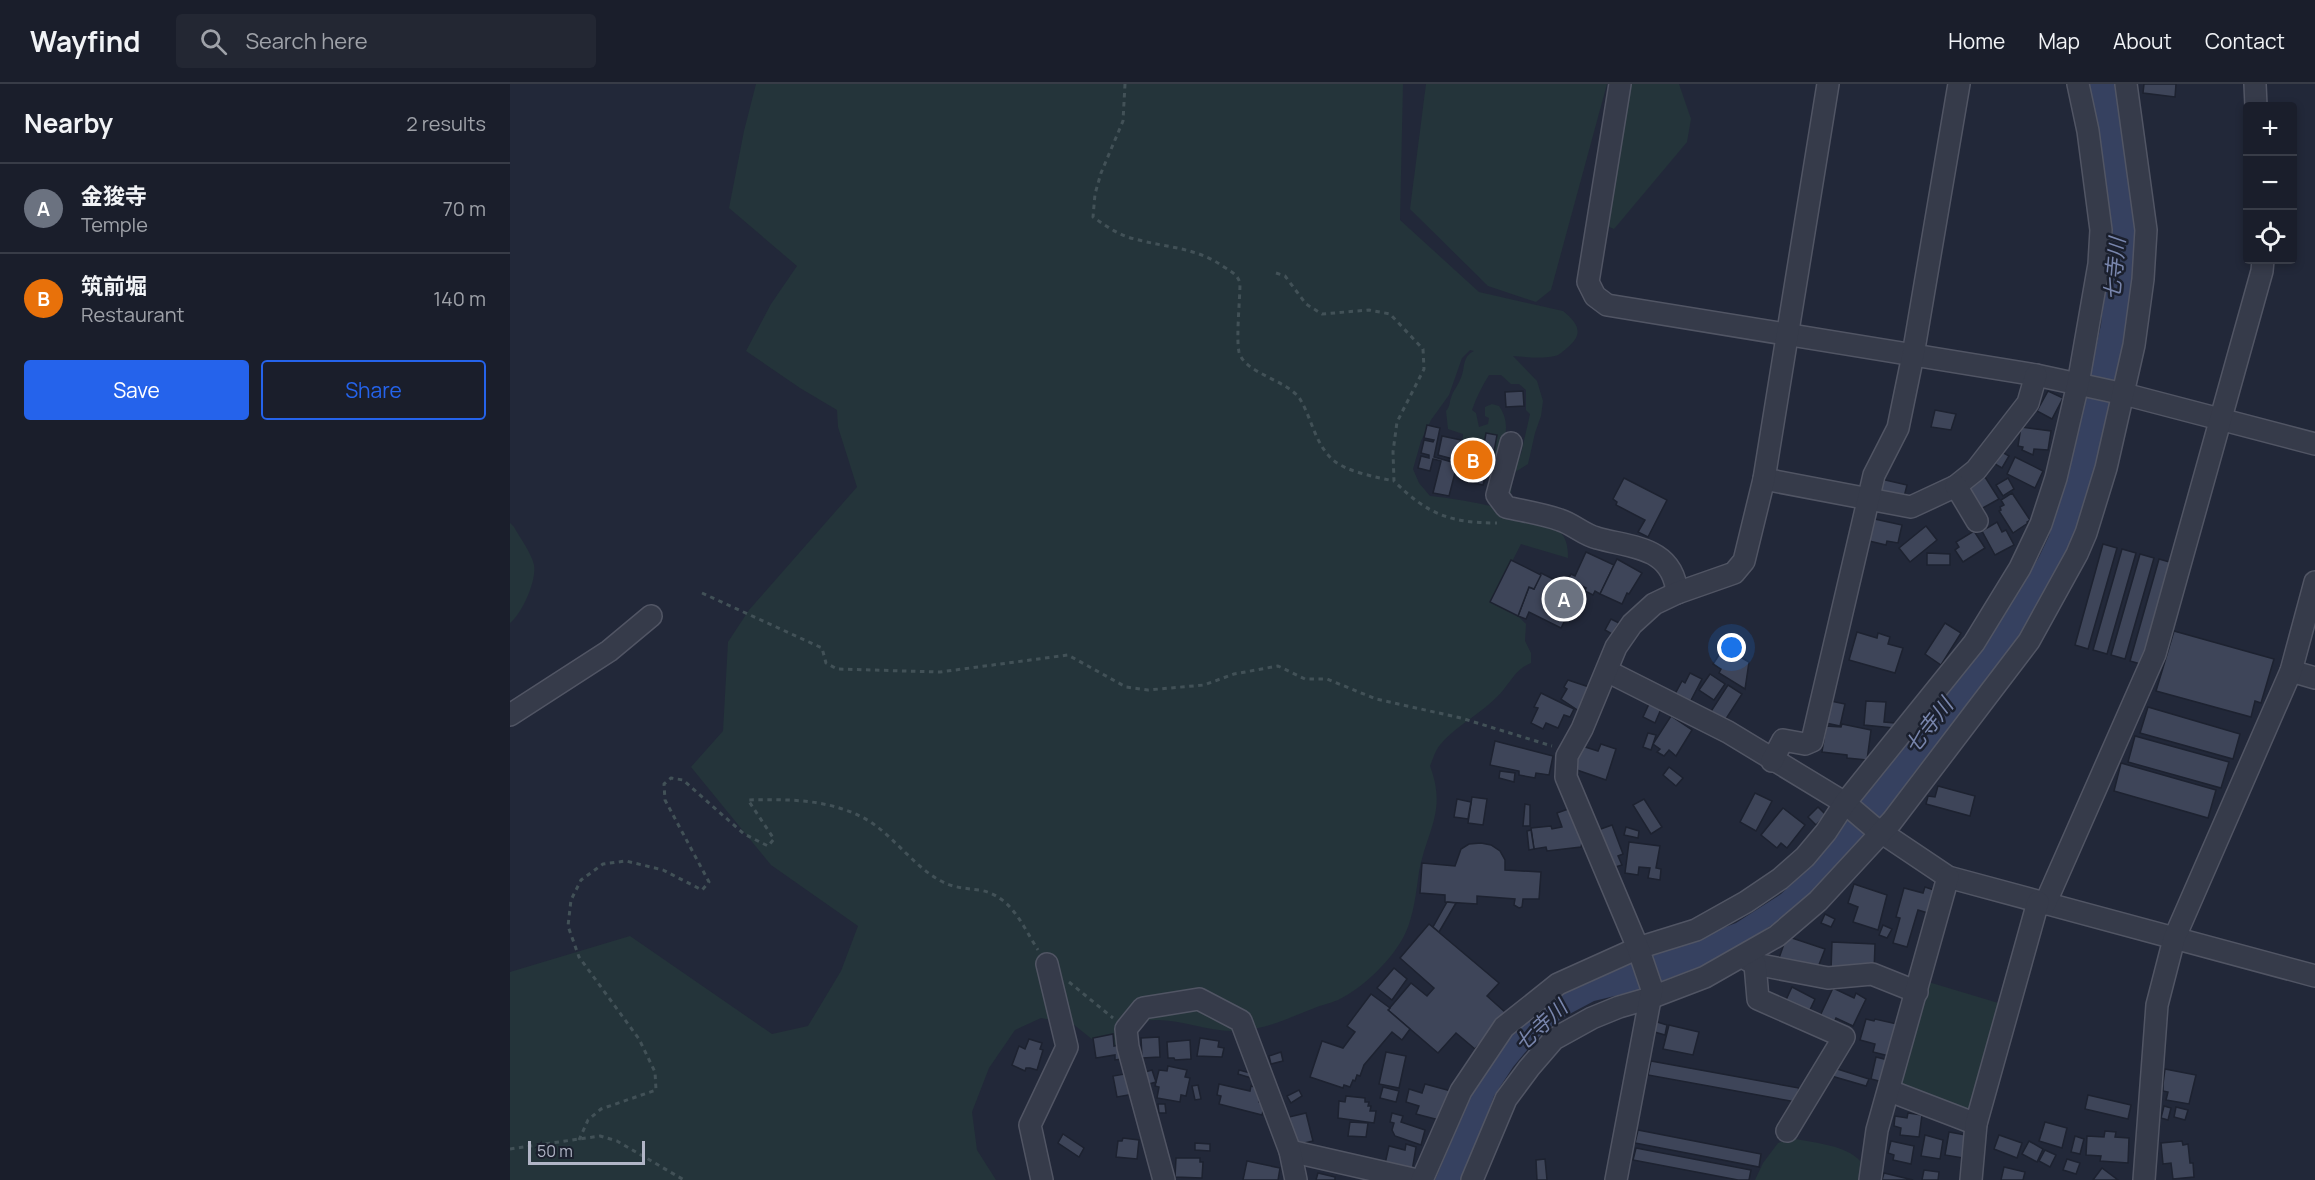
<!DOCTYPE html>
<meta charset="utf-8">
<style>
:root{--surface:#1a1e2b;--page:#232733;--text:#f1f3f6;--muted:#9fa2a9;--line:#383c47;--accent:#2563eb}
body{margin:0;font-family:Manrope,"Noto Sans JP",sans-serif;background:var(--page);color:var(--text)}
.controls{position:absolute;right:18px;top:18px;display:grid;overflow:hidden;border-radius:6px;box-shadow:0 3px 9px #0003}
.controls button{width:54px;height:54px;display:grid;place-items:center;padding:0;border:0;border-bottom:2px solid var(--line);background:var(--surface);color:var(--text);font:30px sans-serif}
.scale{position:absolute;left:18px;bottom:15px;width:117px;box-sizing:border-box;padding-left:6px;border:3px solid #b1b5c6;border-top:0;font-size:16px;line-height:21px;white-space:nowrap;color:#b1b5c6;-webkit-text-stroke:4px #1b202e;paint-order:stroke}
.you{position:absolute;left:1222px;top:564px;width:21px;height:21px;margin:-15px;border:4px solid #fff;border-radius:50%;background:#1a73e8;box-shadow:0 0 0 9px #1a73e833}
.badge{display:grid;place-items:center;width:39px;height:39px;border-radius:50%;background:var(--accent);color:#fff;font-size:20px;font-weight:700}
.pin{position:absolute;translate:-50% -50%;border:3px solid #fff;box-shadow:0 2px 6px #0006}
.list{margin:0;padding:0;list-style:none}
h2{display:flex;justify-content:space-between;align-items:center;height:78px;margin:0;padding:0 24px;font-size:26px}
h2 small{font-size:20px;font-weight:400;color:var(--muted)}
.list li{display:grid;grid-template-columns:39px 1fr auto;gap:18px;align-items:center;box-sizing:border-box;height:90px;padding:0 24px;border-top:2px solid var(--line)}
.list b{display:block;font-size:22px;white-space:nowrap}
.list p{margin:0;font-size:20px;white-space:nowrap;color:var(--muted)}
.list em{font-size:20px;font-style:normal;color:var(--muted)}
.actions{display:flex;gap:12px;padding:18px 24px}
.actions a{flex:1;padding:14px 0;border:2px solid var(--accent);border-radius:6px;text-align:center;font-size:21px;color:var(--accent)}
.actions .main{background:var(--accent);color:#fff}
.icon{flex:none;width:33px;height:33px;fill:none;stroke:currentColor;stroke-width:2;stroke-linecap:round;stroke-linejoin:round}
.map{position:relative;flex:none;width:1805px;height:1096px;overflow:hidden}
header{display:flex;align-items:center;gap:36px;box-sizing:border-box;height:84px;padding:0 30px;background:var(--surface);border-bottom:2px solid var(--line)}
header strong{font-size:28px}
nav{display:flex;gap:33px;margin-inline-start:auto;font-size:21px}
.search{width:420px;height:54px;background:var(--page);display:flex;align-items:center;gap:15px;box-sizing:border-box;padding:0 21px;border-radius:6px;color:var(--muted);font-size:22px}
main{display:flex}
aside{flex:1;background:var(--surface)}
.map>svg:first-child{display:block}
.green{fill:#24343a}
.water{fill:#364160}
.building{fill:#3e4559;stroke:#1d2230;stroke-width:1.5}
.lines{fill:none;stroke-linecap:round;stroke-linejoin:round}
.minor-casing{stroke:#515564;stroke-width:24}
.path{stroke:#425157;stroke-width:3;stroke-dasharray:4.5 4.5;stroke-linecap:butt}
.minor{stroke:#363b4a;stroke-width:21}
.labels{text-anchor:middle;stroke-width:5;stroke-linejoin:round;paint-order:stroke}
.water-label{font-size:21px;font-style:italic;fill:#7986ad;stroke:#1b202e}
</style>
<header>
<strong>Wayfind</strong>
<div class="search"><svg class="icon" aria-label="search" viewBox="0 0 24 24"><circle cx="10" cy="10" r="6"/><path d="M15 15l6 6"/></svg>Search here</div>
<nav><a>Home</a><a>Map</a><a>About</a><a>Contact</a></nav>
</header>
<main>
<aside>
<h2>Nearby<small>2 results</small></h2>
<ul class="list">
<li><span class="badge" style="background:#6b7280">A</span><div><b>金狻寺</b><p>Temple</p></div><em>70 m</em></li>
<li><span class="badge" style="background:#e8710a">B</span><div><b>筑前堀</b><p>Restaurant</p></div><em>140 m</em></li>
</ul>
<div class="actions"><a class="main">Save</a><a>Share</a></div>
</aside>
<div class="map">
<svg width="1805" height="1096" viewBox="0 0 1805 1096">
<rect width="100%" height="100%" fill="#222839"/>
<g class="green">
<path d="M246 0H893L890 136 969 208 1053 227C1069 240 1074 250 1057 264 1053 267 1050 271 1045 272 1031 275 1017 273 1003 272L1027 297 1033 317 1031 332 1025 349 1018 380 1002 390 1001 414 996 415 1000 381 1011 370 1020 330 1016 326V306L1009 300H1001L991 291H979C972 302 966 314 962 326L966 329 969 343 978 340 979 334 975 332V323L982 320 989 322C1002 341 994 356 988 376 974 365 968 366 952 370L953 350 938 345 936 327C940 322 939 320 941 314 943 307 947 303 950 296 956 285 951 273 964 267L960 266 952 274 939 311 921 336 911 357 903 385 909 399 920 412C951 415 1027 428 1050 448 1057 455 1058 464 1058 474L1011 460 981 519 1009 533 1016 540 1015 557 1021 569V579C1008 584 1003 594 994 605 976 628 948 639 930 661 925 667 923 675 920 682 937 727 917 746 909 788 906 808 904 831 895 850 883 875 853 904 828 916 819 920 810 921 802 925 776 935 752 947 723 947 692 947 665 932 634 937L613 964 588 960 563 940 531 934 505 946 479 984 462 1028 467 1066 486 1096H0V888L120 852 262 950 298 942 331 887 348 842 261 781 181 683 213 647 218 558 239 526 347 403 328 343 327 326 290 304 236 267 261 220 287 182 219 124 234 47Z"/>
<polygon points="916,0 1097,0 1041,206 1026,218 978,202 900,125"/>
<polygon points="1119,0 1169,0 1181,35 1177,58 1104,145 1097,142"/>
<path d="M0 439 4 443C10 454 21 468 24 481 27 496 12 530 0 539Z"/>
<polygon points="1415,897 1495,921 1463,1032 1387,1002"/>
<path d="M1282 1054C1302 1059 1331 1060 1347 1074 1352 1078 1359 1090 1365 1096H1245L1253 1079 1268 1059Z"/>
</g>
<polygon class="water" points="1579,0 1606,0 1622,104 1626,173 1608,300 1563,464 1519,543 1456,630 1428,659 1403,690 1378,727 1327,786 1282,828 1205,877 1125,907 1084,917 1052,934 1027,954 1003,983 984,1012 953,1096 925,1096 963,1007 1007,942 1049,907 1117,877 1182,856 1226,839 1271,810 1301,782 1424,620 1465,574 1489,540 1529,473 1539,452 1558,386 1591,241 1600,155 1594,93"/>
<g class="building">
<polygon points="1634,0 1666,0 1665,13 1633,9"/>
<polygon points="1013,307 1014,322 996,323 995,308"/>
<polygon points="1538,307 1553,314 1542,335 1527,327"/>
<polygon points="1425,326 1446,330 1441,346 1421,343"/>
<polygon points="917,341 930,344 924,373 942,378 943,375 928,371 932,352 951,356 945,378 953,378 955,373 979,378 973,401 951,396 953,381 947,381 939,412 923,409 931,377 923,375 920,387 908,384 911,372 919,374 919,371 911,369 914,356 923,358 924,356 914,354"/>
<polygon points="1511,343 1541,347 1538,366 1524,365 1523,371 1512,366 1513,363 1508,362"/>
<polygon points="976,349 987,351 984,368 973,366"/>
<polygon points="1492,368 1499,372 1492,384 1485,380"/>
<polygon points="1505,373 1533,387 1525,404 1497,390"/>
<polygon points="1475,393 1489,415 1471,425 1458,403"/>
<polygon points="1114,394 1157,416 1138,453 1128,448 1135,436 1106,421 1107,418 1103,415"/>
<polygon points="1498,394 1504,405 1493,412 1486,401"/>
<polygon points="1371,395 1397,401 1394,413 1368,410"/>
<polygon points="1502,409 1520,436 1517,438 1518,439 1503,449 1489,427 1491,426 1490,423 1494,421 1491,416"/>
<polygon points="1360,434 1392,441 1388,459 1377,457 1376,461 1355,456"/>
<polygon points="1487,438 1492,448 1496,446 1504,461 1485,471 1472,447"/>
<polygon points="1416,442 1427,456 1400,478 1389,464"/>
<polygon points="1464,447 1475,464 1453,478 1445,466 1449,463 1446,458"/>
<polygon points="1593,460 1607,464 1578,565 1565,561"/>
<polygon points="1612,465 1626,469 1597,570 1583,566"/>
<polygon points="1076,468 1104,481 1090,510 1085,507 1083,511 1075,507 1076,504 1070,501 1067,507 1070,509 1067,516 1070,518 1063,533 1058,530 1051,544 1019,528 1016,535 1008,532 1019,503 1024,505 1031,489 1055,501 1061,490 1065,492"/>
<polygon points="1417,469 1440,470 1440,481 1417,481"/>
<polygon points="1630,470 1644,474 1615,575 1601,571"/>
<polygon points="1107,475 1132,489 1119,510 1117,509 1112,520 1090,510"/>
<polygon points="1649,475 1663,479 1634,581 1620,577"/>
<polygon points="1001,476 1031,491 1024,505 1019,503 1008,532 980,518"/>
<polygon points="1101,535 1109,539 1102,550 1095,546"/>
<polygon points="1435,539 1451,549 1431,581 1415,570"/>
<polygon points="1664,547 1764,575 1751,619 1745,617 1741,633 1646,607"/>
<polygon points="1347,548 1367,554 1368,549 1380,553 1378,560 1393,564 1385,589 1339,576"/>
<polygon points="1218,566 1239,578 1235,605 1209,589 1211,585 1203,580 1211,568 1215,570"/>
<polygon points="1180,589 1192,595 1178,622 1163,614 1172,597 1175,599"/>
<polygon points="1200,590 1215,600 1204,616 1189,606"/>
<polygon points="1058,596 1079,603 1072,629 1051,615 1057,605 1054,603"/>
<polygon points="1218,601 1232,610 1212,641 1198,632"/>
<polygon points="1031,609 1064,625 1060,633 1054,631 1048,644 1036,639 1033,645 1021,639 1028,624 1024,623"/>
<polygon points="1316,616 1335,620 1330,642 1311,638"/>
<polygon points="1356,617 1376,618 1374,638 1385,639 1384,644 1354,641"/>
<polygon points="1139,620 1151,625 1145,639 1133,633"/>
<polygon points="1638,623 1730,650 1723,675 1630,649"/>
<polygon points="1161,632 1182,646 1166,672 1159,666 1154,672 1147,668 1150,665 1143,660"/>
<polygon points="1332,640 1361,646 1357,676 1337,674 1337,671 1312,668 1316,642 1331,643"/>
<polygon points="1138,649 1146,651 1141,666 1133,663"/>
<polygon points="1625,652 1719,678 1711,704 1618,678"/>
<polygon points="985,657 1043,672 1039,691 1026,689 1025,694 1009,691 1009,687 980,681"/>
<polygon points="1091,660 1106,665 1096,696 1064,685 1072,662 1088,667"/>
<polygon points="1611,679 1706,706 1698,734 1604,707"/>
<polygon points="1159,683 1173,694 1166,702 1153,691"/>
<polygon points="990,687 1005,689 1004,698 989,694"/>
<polygon points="1428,702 1465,712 1460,732 1416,720 1418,712 1425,713"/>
<polygon points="1245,709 1262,717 1246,747 1230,738"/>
<polygon points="962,713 977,715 973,741 958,739"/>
<polygon points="947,715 961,718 958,735 944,733"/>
<polygon points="1134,715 1152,743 1141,750 1123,721"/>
<polygon points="1015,720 1020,721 1020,742 1013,742"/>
<polygon points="1308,723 1316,731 1306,741 1298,733"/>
<polygon points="1061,724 1073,755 1071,763 1037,767 1036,763 1024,765 1021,744 1041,742 1042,745 1052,743 1047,729"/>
<polygon points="1273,724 1295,741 1277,764 1271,759 1267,764 1251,751"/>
<polygon points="1102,741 1113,770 1108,772 1112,781 1102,784 1088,746"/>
<polygon points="1116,743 1129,747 1128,754 1114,751"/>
<polygon points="1021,746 1024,765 1019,766 1017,747"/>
<polygon points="1119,758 1150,762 1146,784 1151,785 1150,796 1138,794 1140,784 1129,783 1128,791 1115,789"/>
<polygon points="971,759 981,761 990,767 995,776 995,786 1031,788 1029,815 1013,815 1012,823 1009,824 1004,821 1005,815 967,812 967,820 935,818 935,811 910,809 912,779 945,782 951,765 959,760"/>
<polygon points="1344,800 1377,811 1368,846 1343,838 1348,823 1338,819"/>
<polygon points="1415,803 1427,807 1421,830 1408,826 1397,863 1383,859 1390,834 1386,833 1394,804 1413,809"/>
<polygon points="937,818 946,819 929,848 923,843"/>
<polygon points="1315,830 1325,835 1321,843 1311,839"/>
<polygon points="919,840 989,899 977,912 996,929 965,965 946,949 928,969 878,926 901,899 917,912 924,904 890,874"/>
<polygon points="1373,841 1382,845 1377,854 1369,851"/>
<polygon points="1282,854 1315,865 1307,886 1268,877 1275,857"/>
<polygon points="1322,858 1365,860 1364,888 1321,887"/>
<polygon points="884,884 897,895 882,916 867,904"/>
<polygon points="1282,903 1305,915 1298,930 1275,918"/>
<polygon points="1323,904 1344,914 1346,909 1356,915 1343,942 1326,934 1323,941 1309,934"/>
<polygon points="861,910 880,924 878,926 900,945 892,956 882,948 854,981 850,992 847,991 845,997 843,996 840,1003 834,1001 833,1004 800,993 812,957 833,964 845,948 837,942"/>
<polygon points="1356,935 1364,937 1365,935 1387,940 1379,972 1363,968 1365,960 1350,956"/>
<polygon points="1144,937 1157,941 1155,951 1141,947"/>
<polygon points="1159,941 1189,948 1183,971 1153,965"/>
<polygon points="603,950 604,962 609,961 612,975 605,976 605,971 586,974 583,954"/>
<polygon points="649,953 650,973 632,974 631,954"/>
<polygon points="690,954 709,957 708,963 714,964 712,973 687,972"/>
<polygon points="519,955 532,959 530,965 533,966 527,986 520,984 516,984 515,987 502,981 509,962 515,965"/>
<polygon points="680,956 681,975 665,976 664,974 658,974 657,958"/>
<polygon points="771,968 773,977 761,980 759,972"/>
<polygon points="876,968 896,972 889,1004 869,1000"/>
<polygon points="1366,973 1378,976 1373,998 1361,995"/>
<polygon points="1141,977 1289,1004 1286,1018 1138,991"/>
<polygon points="658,982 677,986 675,993 680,994 676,1012 671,1011 670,1018 647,1014 649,1003 645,1002 649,986 657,987"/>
<polygon points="1321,983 1359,995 1356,1002 1318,991"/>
<polygon points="1655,985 1686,991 1679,1020 1656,1016 1658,1008 1653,1007 1653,1000"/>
<polygon points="642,986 646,998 639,1000 635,988"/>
<polygon points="729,986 752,992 751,997 728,990"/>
<polygon points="620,989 624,1010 607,1013 603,992"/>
<polygon points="709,1000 740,1007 741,1002 752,1005 749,1018 755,1019 752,1031 709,1020 711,1012 707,1011"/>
<polygon points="915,1000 941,1007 933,1037 906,1030 909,1022 896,1018 899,1005 912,1009"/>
<polygon points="688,1001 691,1015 685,1016 682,1002"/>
<polygon points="873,1003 889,1007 886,1018 870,1014"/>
<polygon points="789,1006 792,1012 781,1019 777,1012"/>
<polygon points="1578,1011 1621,1021 1618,1035 1575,1025"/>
<polygon points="836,1012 855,1014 855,1018 859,1018 858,1022 861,1022 860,1027 866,1027 864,1039 828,1034 829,1017 835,1018"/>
<polygon points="648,1020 655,1020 656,1029 649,1029"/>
<polygon points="1654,1022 1661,1024 1658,1036 1651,1034"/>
<polygon points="1666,1023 1678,1026 1675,1036 1664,1033"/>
<polygon points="796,1029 803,1057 786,1061 779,1033"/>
<polygon points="882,1029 893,1032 891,1038 915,1046 911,1061 885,1052 882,1046 884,1039 880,1038"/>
<polygon points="1398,1029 1412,1031 1409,1053 1390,1051 1391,1044 1384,1042 1385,1032 1397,1034"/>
<polygon points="840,1038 858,1039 856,1053 838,1052"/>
<polygon points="1535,1038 1557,1044 1552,1064 1529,1057"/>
<polygon points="1128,1046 1251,1070 1249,1083 1125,1059"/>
<polygon points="1595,1047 1606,1048 1605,1053 1619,1054 1618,1079 1590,1077 1591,1072 1576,1071 1577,1052 1594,1053"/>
<polygon points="1439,1048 1456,1051 1453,1074 1435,1071"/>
<polygon points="553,1050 574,1064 569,1073 548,1059"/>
<polygon points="1415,1051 1433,1056 1430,1075 1411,1072"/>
<polygon points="1489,1051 1512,1059 1507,1074 1484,1065"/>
<polygon points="1565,1052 1574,1055 1570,1070 1561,1068"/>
<polygon points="613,1054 629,1056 627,1075 606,1073 608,1057 612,1057"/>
<polygon points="1381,1057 1404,1062 1401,1080 1383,1076 1384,1071 1378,1069"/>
<polygon points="1519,1057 1533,1065 1527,1078 1512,1070"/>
<polygon points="1672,1057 1673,1061 1678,1060 1680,1079 1683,1079 1684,1093 1663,1095 1661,1079 1653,1080 1651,1059"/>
<polygon points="685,1059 700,1060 700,1067 685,1066"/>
<polygon points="896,1060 906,1063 902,1087 875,1080 879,1062 895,1066"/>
<polygon points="1126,1064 1241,1086 1239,1096 1228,1096 1123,1076"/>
<polygon points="1535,1066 1546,1071 1540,1083 1529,1077"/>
<polygon points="666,1074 690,1074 690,1078 693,1078 692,1094 665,1093"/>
<polygon points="1035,1075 1037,1096 1027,1096 1026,1076"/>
<polygon points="1557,1075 1570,1079 1566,1090 1553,1086"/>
<polygon points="737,1077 770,1084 768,1096 733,1096"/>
<polygon points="1494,1083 1515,1088 1513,1096 1491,1096"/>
<polygon points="1592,1084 1608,1096 1583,1096"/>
<polygon points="1414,1086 1429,1088 1428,1096 1412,1096"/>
<polygon points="808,1089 825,1093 825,1096 806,1096"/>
<polygon points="1374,1089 1403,1096 1372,1096"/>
</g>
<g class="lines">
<g class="minor-casing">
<g id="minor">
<polyline points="1110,0 1078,198 1085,212 1097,221 1526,291 1614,310 1805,360"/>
<polyline points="1745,0 1746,22"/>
<path d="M1001 359 987 411 996 423C1013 427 1033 430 1050 436 1063 440 1074 451 1087 454 1123 464 1163 463 1167 509"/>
<polyline points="1254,395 1401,423 1446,402 1466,386 1518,319 1526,291"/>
<polyline points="1446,402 1467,437"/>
<polyline points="1097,587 1218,648 1335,719 1362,742 1438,793 1805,892"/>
<polyline points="1781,587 1805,594"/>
<polyline points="0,631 99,567 141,532"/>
<polyline points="1262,677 1273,656 1295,660 1302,657 1364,391 1388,344 1403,271 1449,0"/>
<polyline points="1535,820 1645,570 1752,187 1753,176"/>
<polyline points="1234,874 1245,880 1318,894 1362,890 1407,908"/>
<polyline points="1245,880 1248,915 1334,953 1277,1047"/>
<polyline points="1380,1007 1466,1040"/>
<polyline points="780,1067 907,1096"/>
<polyline points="532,1096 520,1041 557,963 537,880"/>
<polyline points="654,1096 618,963 616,945 633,924 689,915 731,937 780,1067 786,1096"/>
<polyline points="912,1096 951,1007 994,943 1048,900 1128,864 1186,846 1236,818 1270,795 1295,773 1316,748 1335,719 1464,559 1510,484 1531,440 1546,394 1568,300 1589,180 1591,146 1578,47 1568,0"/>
<polyline points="962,1096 996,1015 1019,984 1044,955 1082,934 1109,923 1140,914 1195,893 1267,852 1308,817 1382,737 1519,557 1567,470 1576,449 1596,384 1624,261 1633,195 1636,146 1616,0"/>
<polyline points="1106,1096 1142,905 1128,864 1056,693 1057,672 1072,645 1106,563 1122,540 1144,520 1167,509 1224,489 1234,477 1254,395 1318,0"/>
<polyline points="1360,1096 1367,1046 1438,793"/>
<polyline points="1461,1096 1466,1040 1528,818"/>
<polyline points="1634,1096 1647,921 1664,855 1781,587 1805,498"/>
</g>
</g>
<g class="path">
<path d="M615 0 613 37 591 89 585 110 583 133C596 142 610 152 625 155 657 164 686 163 714 183 722 188 727 190 730 199 730 216 726 253 729 268 734 289 777 296 790 315 802 335 805 360 823 376 837 388 866 393 884 397"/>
<path d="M766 189 775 192 796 220 812 230 859 226 880 230 913 265 914 285 887 338 883 368 884 397C917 430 940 439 987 439"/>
<polyline points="192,509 312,564 316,579 327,585 430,588 558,571 616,603 638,606 694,601 724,590 768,582 795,595 817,595 866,615 951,634 1042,662"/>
<polyline points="559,898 603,934"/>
<path d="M69 1056 78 1036 91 1025 146 1006 145 988 129 955 69 873 58 842 61 816 71 796 93 780 116 777 153 786 192 806 199 798 155 716 154 700 161 694 173 696 234 750 258 762 264 755 238 716C280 715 322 715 359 737 384 753 403 781 429 796 443 804 454 804 469 806 501 811 512 841 528 866"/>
<polyline points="0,1065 90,1052 107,1057 174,1096"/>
</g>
<use href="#minor" class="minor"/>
</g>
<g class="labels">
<g class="water-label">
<text transform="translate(1605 185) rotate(-85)" y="7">七寺川</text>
<text transform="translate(1419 642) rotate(-52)" y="7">七寺川</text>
<text transform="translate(1031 942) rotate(-43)" y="7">七寺川</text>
</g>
</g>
</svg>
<div class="controls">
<button>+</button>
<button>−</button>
<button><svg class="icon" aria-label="locate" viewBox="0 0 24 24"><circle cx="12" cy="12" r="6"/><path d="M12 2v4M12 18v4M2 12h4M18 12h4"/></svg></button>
</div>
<div class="scale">50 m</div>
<div class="you"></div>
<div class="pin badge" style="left:1054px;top:515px;background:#6b7280">A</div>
<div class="pin badge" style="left:963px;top:376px;background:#e8710a">B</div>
</div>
</main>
